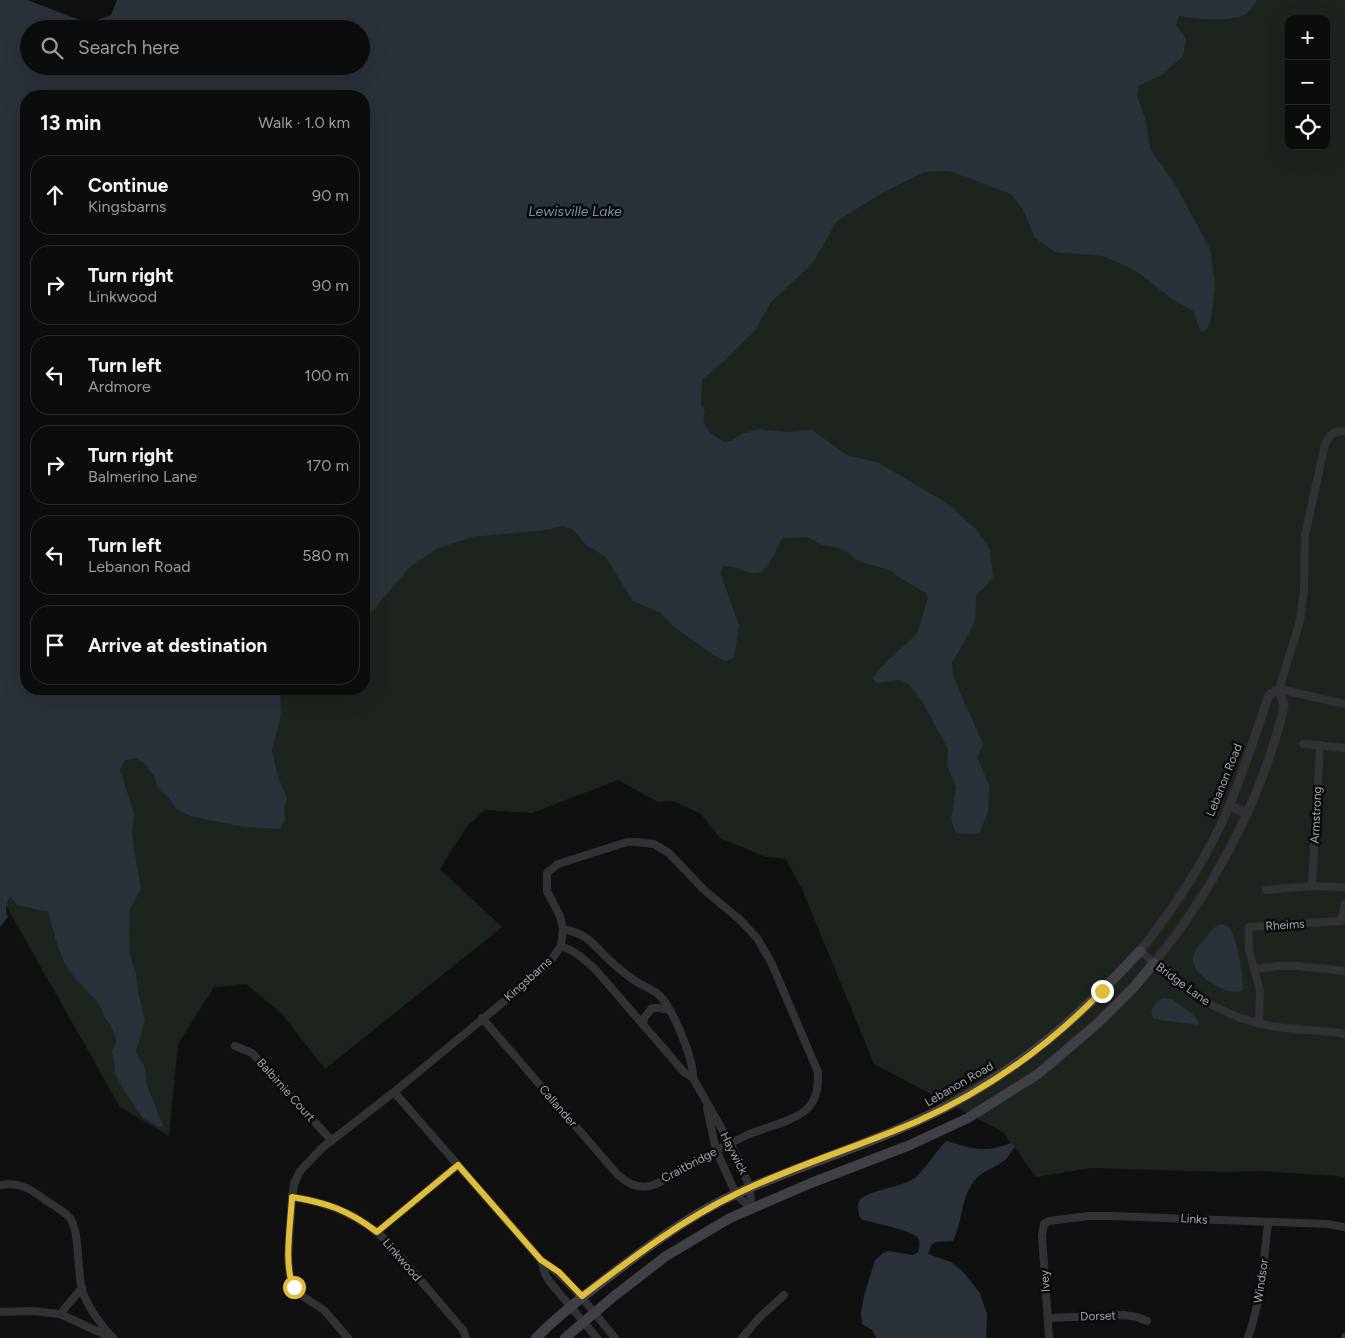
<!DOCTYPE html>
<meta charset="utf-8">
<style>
:root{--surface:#0c0c0d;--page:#151516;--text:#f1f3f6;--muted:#9a9b9d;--line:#2c2c2e}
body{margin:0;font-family:Figtree,sans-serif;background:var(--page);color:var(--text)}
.controls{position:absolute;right:15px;top:15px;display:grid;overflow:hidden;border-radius:10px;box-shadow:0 5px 20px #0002}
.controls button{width:45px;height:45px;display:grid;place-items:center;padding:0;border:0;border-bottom:1px solid var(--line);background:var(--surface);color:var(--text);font:25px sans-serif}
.stop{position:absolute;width:15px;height:15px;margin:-11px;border:4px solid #e1be39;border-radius:50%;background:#fff}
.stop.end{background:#e1be39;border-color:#fff;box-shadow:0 1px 5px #0008}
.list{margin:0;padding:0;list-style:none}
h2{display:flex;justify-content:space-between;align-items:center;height:65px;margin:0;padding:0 20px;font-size:21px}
h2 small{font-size:16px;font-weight:400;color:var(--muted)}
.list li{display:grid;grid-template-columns:32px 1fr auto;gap:15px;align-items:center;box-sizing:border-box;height:80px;margin:0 10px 10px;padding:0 10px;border:1px solid var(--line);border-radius:20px}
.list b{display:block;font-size:19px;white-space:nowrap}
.list p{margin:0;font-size:16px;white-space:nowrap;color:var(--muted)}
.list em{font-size:16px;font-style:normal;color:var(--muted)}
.icon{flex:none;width:28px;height:28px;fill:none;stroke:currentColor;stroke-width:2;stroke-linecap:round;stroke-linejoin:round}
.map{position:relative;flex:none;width:1345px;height:1338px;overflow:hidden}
.search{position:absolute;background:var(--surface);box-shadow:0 5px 20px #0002;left:20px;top:20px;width:350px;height:55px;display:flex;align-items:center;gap:12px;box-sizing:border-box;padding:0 18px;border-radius:28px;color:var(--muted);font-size:19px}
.panel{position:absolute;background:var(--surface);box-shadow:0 5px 20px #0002;left:20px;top:90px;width:350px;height:605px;border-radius:20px}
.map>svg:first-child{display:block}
.green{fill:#1d241e;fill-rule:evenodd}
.water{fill:#2b3139;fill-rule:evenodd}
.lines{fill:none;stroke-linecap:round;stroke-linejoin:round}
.minor{stroke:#313236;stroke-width:8}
.tertiary{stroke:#313236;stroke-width:9}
.secondary{stroke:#404046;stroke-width:10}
.route{stroke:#e1be39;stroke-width:6}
.labels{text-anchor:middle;stroke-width:5;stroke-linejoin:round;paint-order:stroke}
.street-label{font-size:12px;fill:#a2a5b1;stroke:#0b0b0c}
.water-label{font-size:14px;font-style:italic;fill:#7c8eaa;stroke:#0b0b0c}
</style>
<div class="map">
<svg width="1345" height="1338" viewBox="0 0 1345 1338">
<rect width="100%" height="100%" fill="#101011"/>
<path class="green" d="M826 0H1345V1178L1336 1176 1257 1171 1223 1172 1091 1168 1036 1177 1003 1132 874 1064 802 889 786 859 766 857 720 838 701 814 673 801 658 802 618 780 532 813 485 810 467 826 440 869 502 927 325 1069 282 1014 246 984 214 987 178 1044 169 1136 120 1107 0 895V660L26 689H364V374ZM1289 19H1326V146H1289Z"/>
<g class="water">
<path d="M0 0H27L80 20H97L111 15 117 0H1257C1254 6 1250 12 1244 15 1230 22 1195 19 1179 16L1176 25 1186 39 1183 56 1162 75 1138 86 1137 96 1145 118 1150 148 1176 186 1210 249 1215 285 1211 318 1208 328 1201 332 1193 311 1172 299 1136 271 1104 256 1055 252 1035 238 1023 209 1011 194 949 171 925 172 882 193 837 221 813 263 771 302 756 329 732 354 702 380 701 406 705 410C700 428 710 433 725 442L731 441 742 434 758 429 787 432 812 430 847 455 879 463 948 504 976 529 990 550 993 577 976 596 975 622 952 663 953 676 983 744 977 757 989 785 988 812 979 834 956 833 951 820 956 787 947 765 948 749 923 703 917 694 907 683 900 680 876 683 872 678 887 661 917 634 928 598 927 594 897 576 892 571 856 560 849 553 835 547 822 545 807 537 783 538C774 549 769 577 751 573 740 570 738 566 724 566L720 572 739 625 734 658 726 661 715 656 674 627 661 613 633 601 605 556 587 546 572 529 563 526 546 530 472 537 436 549 409 568 364 621V96H26V689H280L281 716 272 750 278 777 287 798 284 810 285 821 279 829 243 827 191 816 176 809 169 798 158 787 154 776 144 763 135 758 125 760 120 770 134 813 132 830 134 849 141 889 130 909 129 931 130 956 136 974 138 991 145 1021 136 1051 138 1057 144 1065 147 1085 163 1126 159 1127 143 1118 125 1092 114 1072 115 1067 112 1050 116 1044V1037L110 1024 105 1018 100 1005 75 978 65 964 57 944 48 912 17 905 10 896C7 903 4 909 8 917L0 927ZM29 29H361V66H29Z"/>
<path d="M1221 924C1225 925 1228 926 1231 930 1237 939 1242 973 1243 985V990C1229 998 1194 976 1193 961 1192 952 1199 946 1204 940 1209 933 1213 927 1221 924Z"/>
<path d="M1165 998 1173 999C1180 1007 1195 1013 1199 1023L1197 1025 1154 1019 1151 1013C1153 1006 1156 1000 1165 998Z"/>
<path d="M946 1141C972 1148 984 1154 1011 1143L1015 1146C1012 1150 1010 1155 1006 1159 997 1168 982 1170 974 1181 960 1200 963 1221 953 1241L936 1242 931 1245 928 1254 951 1262 963 1272 980 1293 987 1314 986 1338H876L872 1330 862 1324 861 1313 864 1296 875 1260 883 1253 888 1251 913 1255 918 1252C919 1248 921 1241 917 1237 910 1230 874 1223 863 1220L859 1216C859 1212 857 1205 859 1201 866 1190 903 1188 916 1177 927 1166 936 1152 946 1141Z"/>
</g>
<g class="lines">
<g class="minor">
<path d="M1345 431C1335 430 1329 435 1325 444L1305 535 1304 588 1300 621 1279 689 1345 704"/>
<polyline points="1303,744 1345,748"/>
<polyline points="1312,886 1320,745"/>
<polyline points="1266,890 1312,886 1345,887"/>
<path d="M563 929C593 935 594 948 616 966 622 971 630 978 637 982 645 987 654 990 660 996 673 1009 694 1060 693 1078L736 1154 750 1188 751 1209"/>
<path d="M561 946C575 951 584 959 595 969L684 1072 693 1078"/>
<path d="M1140 951C1182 986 1217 1017 1272 1026 1296 1031 1321 1029 1345 1034"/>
<polyline points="1254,969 1277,966 1298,966 1345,971"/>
<polyline points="1259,1024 1260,991 1249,950 1249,927 1341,921 1345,904"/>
<polyline points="643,1025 644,1018 652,1008 660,1008 669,1010"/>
<polyline points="235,1046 252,1053 332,1141"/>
<path d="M394 1092 541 1260C572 1281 591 1310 615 1338"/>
<polyline points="707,1108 716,1150 736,1194 751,1209"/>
<path d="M0 1185C20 1182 30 1188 45 1200 53 1205 64 1211 70 1218 81 1234 76 1273 83 1293 89 1309 102 1326 113 1338"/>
<path d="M292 1197C329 1203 360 1215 387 1241L463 1330 466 1338"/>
<polyline points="377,1232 458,1165"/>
<polyline points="541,1260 545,1274 549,1281 597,1338"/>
<polyline points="0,1312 33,1311 60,1314 110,1337"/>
<polyline points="60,1314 82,1288"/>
<polyline points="1048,1318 1124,1315 1137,1317 1147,1321"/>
<path d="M348 1338 324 1310 299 1294 290 1278 288 1258 292 1197 294 1184 300 1171 322 1148 394 1092 547 966 561 946 563 929 560 916 547 891V873L558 864 627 842H637L654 844 669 853 703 889 739 919 757 938 771 962 818 1072C818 1085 818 1097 808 1108 794 1122 764 1127 745 1136 727 1145 709 1154 691 1165 678 1172 664 1182 650 1186 637 1189 627 1183 618 1175L482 1018"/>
<polyline points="742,1338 758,1319 784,1295"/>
<polyline points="1049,1338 1042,1235 1044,1224 1049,1221 1088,1216 1113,1216 1327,1224 1345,1227"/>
<path d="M1248 1338C1261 1300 1264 1262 1268 1222"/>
<polyline points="1345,1338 1345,1337"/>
</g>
<g class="tertiary">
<polyline points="1229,805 1247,814"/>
<path d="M1140 951C1175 907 1208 857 1230 804 1245 768 1256 732 1269 695L1279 689 1284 706 1281 719C1257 808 1212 892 1154 963"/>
</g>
<g class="secondary">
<path d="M536 1338C562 1312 591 1290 620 1268 657 1240 695 1212 738 1193 809 1161 885 1140 953 1103 1029 1062 1082 1014 1140 951"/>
<polyline points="565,1338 613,1297 666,1256 730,1218 811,1183 910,1145 968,1118 1038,1074 1097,1024 1134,987 1154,963"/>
</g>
</g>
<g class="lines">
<path class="route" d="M294 1287C283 1266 291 1221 292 1197 328 1203 348 1210 377 1232L458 1165 541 1260 559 1272 582 1296C631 1259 680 1221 736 1194 795 1165 858 1147 918 1121 987 1090 1050 1045 1102 991"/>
</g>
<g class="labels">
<g class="street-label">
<text transform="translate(1224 780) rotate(-68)" y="4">Lebanon Road</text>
<text transform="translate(1316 815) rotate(-87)" y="4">Armstrong</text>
<text transform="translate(1285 925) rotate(-4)" y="4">Rheims</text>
<text transform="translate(528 979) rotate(-42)" y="4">Kingsbarns</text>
<text transform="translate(1183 984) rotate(36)" y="4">Bridge Lane</text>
<text transform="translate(959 1084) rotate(-30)" y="4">Lebanon Road</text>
<text transform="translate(286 1090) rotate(48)" y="4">Balbirnie Court</text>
<text transform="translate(558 1106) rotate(49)" y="4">Callander</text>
<text transform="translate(734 1153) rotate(63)" y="4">Haywick</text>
<text transform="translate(689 1165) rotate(-28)" y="4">Craitbridge</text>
<text transform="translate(1194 1219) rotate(4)" y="4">Links</text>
<text transform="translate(402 1260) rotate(49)" y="4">Linkwood</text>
<text transform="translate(1045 1281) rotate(-94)" y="4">Ivey</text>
<text transform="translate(1261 1281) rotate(-82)" y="4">Windsor</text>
<text transform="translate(1098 1316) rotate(-2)" y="4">Dorset</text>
</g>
<g class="water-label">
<text x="575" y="216">Lewisville Lake</text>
</g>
</g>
</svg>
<div class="controls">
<button>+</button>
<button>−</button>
<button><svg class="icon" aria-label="locate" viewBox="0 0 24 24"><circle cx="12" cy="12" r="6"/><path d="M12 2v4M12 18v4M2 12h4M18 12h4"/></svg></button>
</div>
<div class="stop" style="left:294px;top:1287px"></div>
<div class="stop end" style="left:1102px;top:991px"></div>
<div class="search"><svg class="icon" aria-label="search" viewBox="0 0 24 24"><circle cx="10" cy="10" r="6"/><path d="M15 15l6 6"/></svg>Search here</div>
<section class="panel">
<h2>13 min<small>Walk · 1.0 km</small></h2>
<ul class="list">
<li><svg class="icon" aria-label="ahead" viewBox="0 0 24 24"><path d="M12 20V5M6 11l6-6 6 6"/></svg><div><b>Continue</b><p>Kingsbarns</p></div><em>90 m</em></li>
<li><svg class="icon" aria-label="right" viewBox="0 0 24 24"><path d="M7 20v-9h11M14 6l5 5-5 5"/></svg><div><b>Turn right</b><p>Linkwood</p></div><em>90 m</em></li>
<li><svg class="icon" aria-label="left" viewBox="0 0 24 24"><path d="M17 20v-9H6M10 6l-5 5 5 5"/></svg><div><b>Turn left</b><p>Ardmore</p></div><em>100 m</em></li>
<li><svg class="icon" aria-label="right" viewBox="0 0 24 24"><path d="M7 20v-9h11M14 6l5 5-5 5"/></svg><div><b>Turn right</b><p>Balmerino Lane</p></div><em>170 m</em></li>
<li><svg class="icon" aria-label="left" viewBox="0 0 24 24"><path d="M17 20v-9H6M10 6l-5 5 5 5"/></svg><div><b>Turn left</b><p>Lebanon Road</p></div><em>580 m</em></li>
<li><svg class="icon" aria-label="arrive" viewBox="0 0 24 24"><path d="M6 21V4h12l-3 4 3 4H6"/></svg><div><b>Arrive at destination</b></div></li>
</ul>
</section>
</div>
